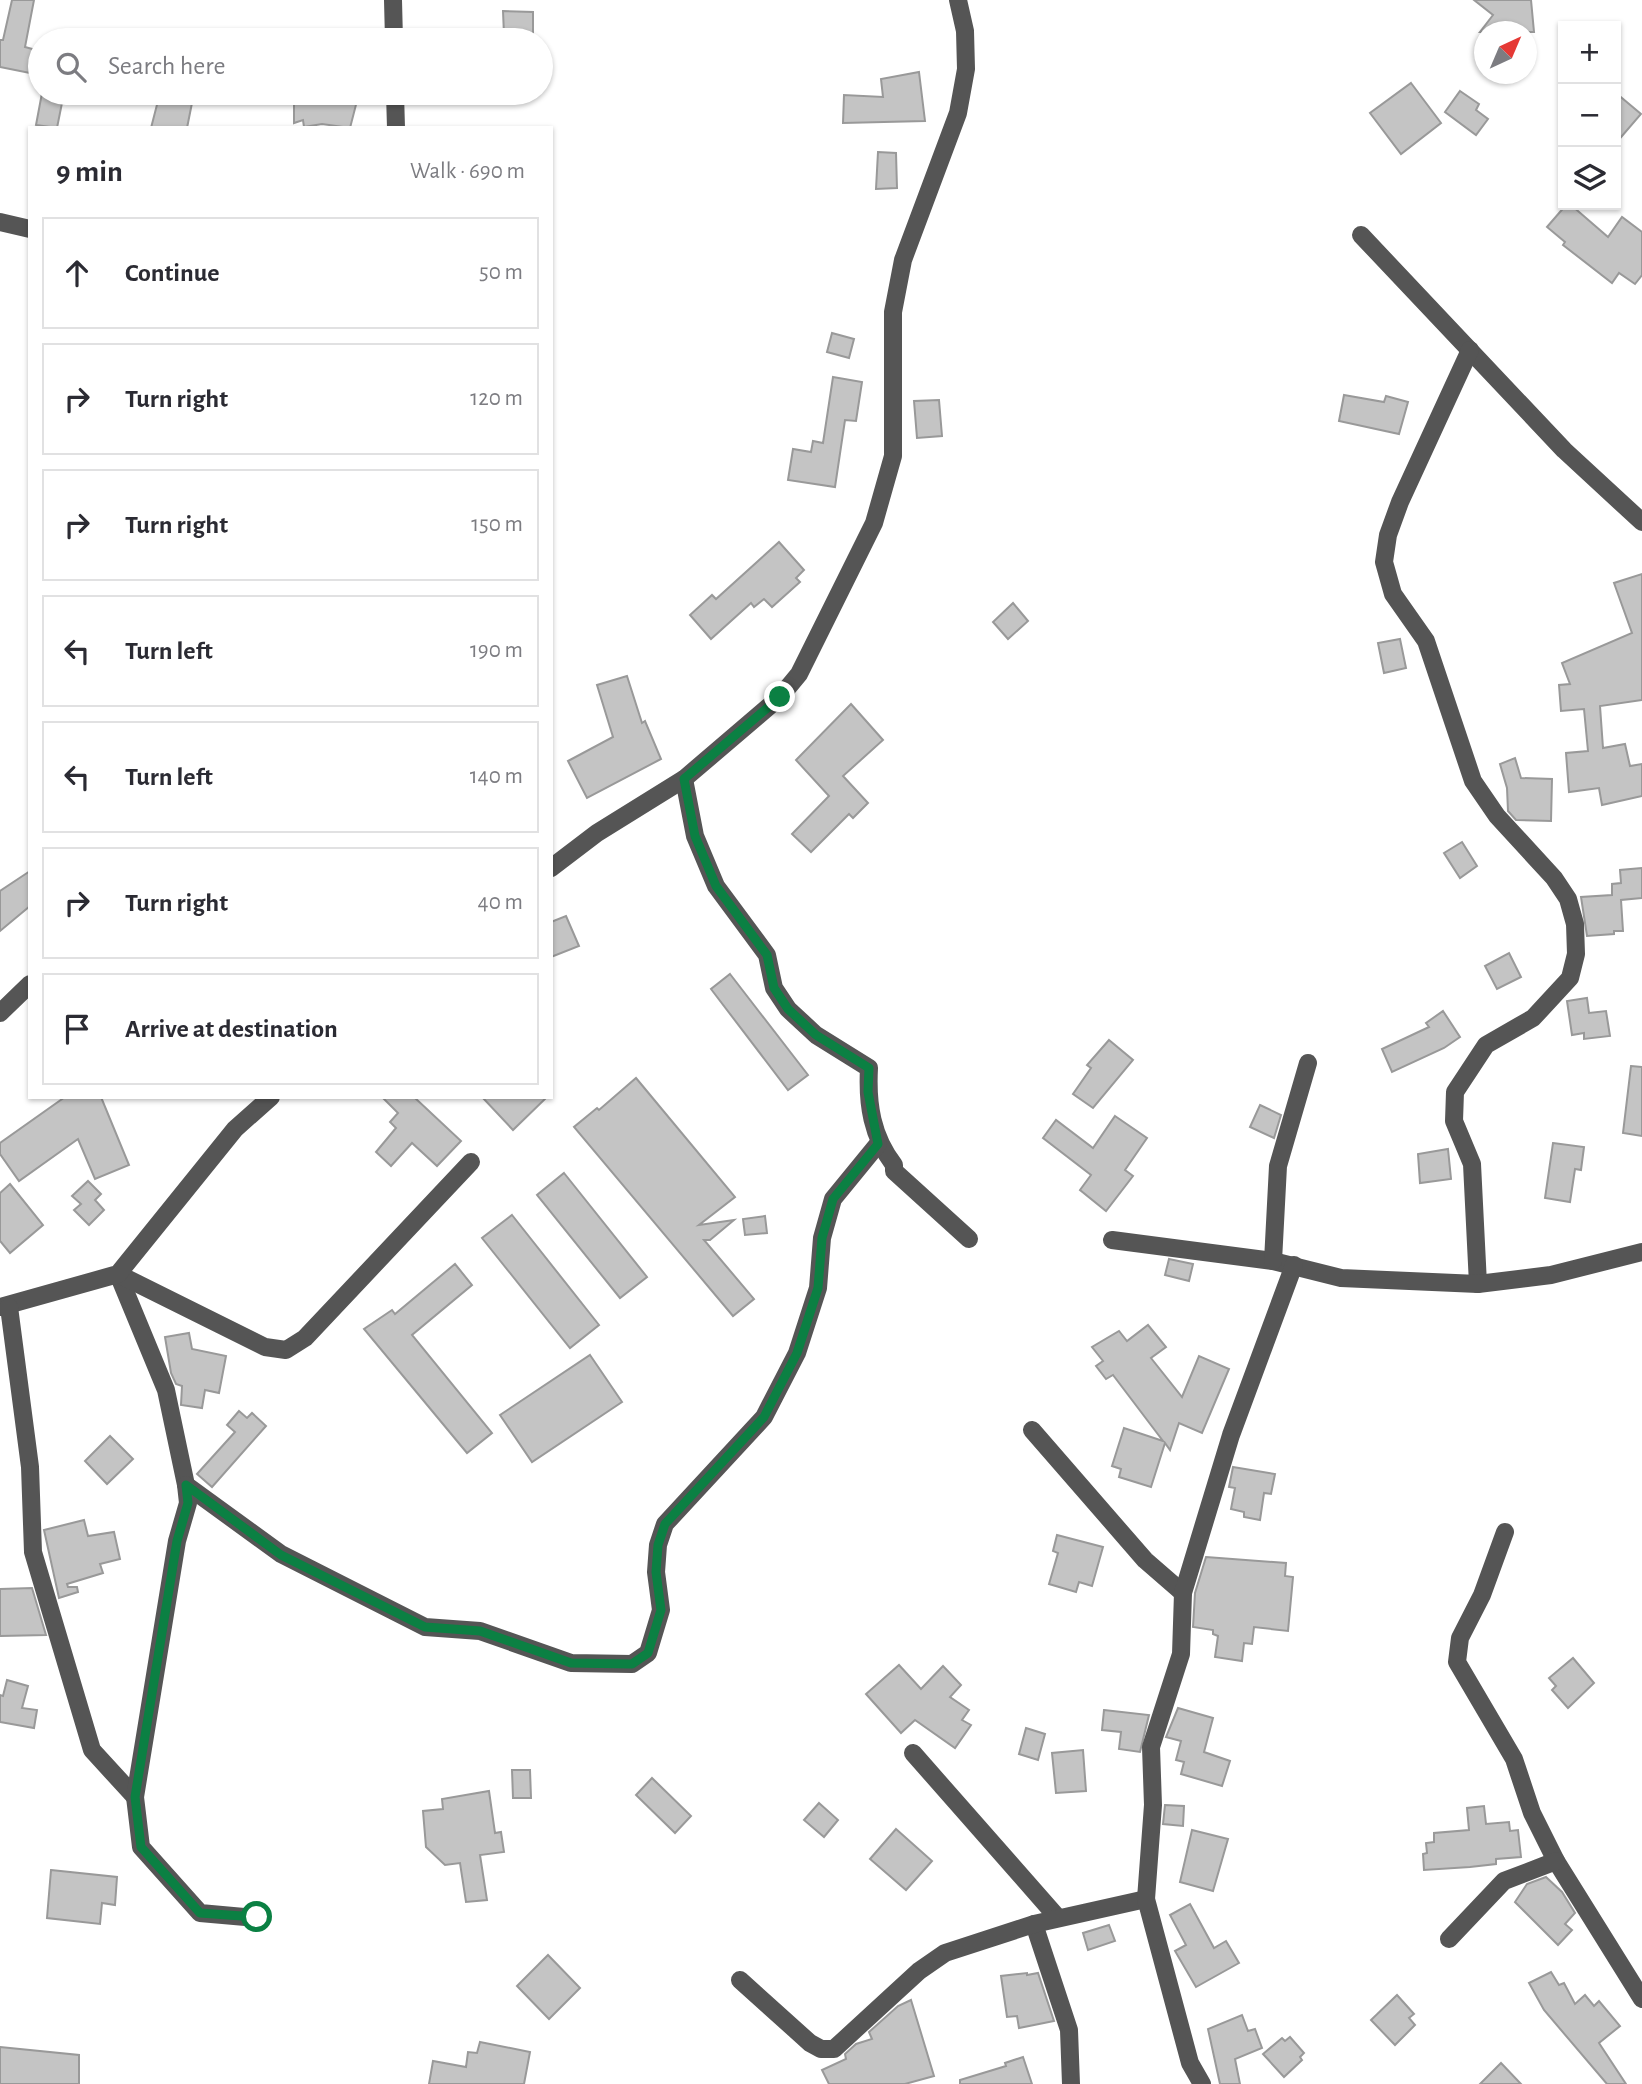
<!DOCTYPE html>
<meta charset="utf-8">
<style>
:root{--surface:#fff;--page:#f7f7f7;--text:#2b2b33;--muted:#7c7c81;--line:#e1e1e2}
body{margin:0;font-family:"Alegreya Sans",sans-serif;background:var(--page);color:var(--text)}
.controls{position:absolute;right:21px;top:21px;display:grid;overflow:hidden;border-radius:0px;box-shadow:0 2px 5px #0004}
.controls button{width:63px;height:63px;display:grid;place-items:center;padding:0;border:0;border-bottom:2px solid var(--line);background:var(--surface);color:var(--text);font:35px sans-serif}
.compass{position:absolute;left:1474px;top:21px;width:63px;height:63px;border-radius:50%;background:var(--surface);box-shadow:0 2px 5px #0004;rotate:44deg}
.stop{position:absolute;width:21px;height:21px;margin:-16px;border:5px solid #0b8043;border-radius:50%;background:#fff}
.stop.end{background:#0b8043;border-color:#fff;box-shadow:0 2px 7px #0008}
.list{margin:0;padding:0;list-style:none}
h2{display:flex;justify-content:space-between;align-items:center;height:91px;margin:0;padding:0 28px;font-size:30px}
h2 small{font-size:23px;font-weight:400;color:var(--muted)}
.list li{display:grid;grid-template-columns:46px 1fr auto;gap:21px;align-items:center;box-sizing:border-box;height:112px;margin:0 14px 14px;padding:0 14px;border:2px solid var(--line);border-radius:0px}
.list b{display:block;font-size:26px;white-space:nowrap}
.list em{font-size:23px;font-style:normal;color:var(--muted)}
.icon{flex:none;width:38px;height:38px;fill:none;stroke:currentColor;stroke-width:2;stroke-linecap:round;stroke-linejoin:round}
.map{position:relative;flex:none;width:1642px;height:2084px;overflow:hidden}
.search{position:absolute;background:var(--surface);box-shadow:0 2px 5px #0004;left:28px;top:28px;width:525px;height:77px;display:flex;align-items:center;gap:18px;box-sizing:border-box;padding:0 24px;border-radius:38px;color:var(--muted);font-size:26px}
.panel{position:absolute;background:var(--surface);box-shadow:0 2px 5px #0004;left:28px;top:126px;width:525px;height:973px;border-radius:0px}
.map>svg:first-child{display:block}
.building{fill:#c4c4c4;stroke:#999;stroke-width:2}
.lines{fill:none;stroke-linecap:round;stroke-linejoin:round}
.minor{stroke:#555;stroke-width:18}
.route{stroke:#0b8043;stroke-width:9}
</style>
<div class="map">
<svg width="1642" height="2084" viewBox="0 0 1642 2084">
<rect width="100%" height="100%" fill="#fff"/>
<g class="building">
<polygon points="12,0 34,0 25,47 40,51 40,75 0,67 0,40 3,40"/>
<polygon points="1474,0 1531,0 1534,32 1480,32 1493,15"/>
<polygon points="503,11 533,12 533,40 511,40 511,36 504,35"/>
<polygon points="919,72 925,121 843,123 844,95 883,97 881,79"/>
<polygon points="1411,83 1441,123 1401,154 1370,113"/>
<polygon points="1460,91 1479,104 1476,110 1488,119 1476,135 1445,112"/>
<polygon points="42,93 64,93 57,128 36,125"/>
<polygon points="160,93 194,93 187,128 151,128"/>
<polygon points="326,93 359,93 350,128 322,124 304,127 303,120 294,123 294,102 323,103"/>
<polygon points="1616,93 1641,114 1616,143"/>
<polygon points="878,152 896,153 897,188 876,189"/>
<polygon points="1566,205 1571,205 1608,237 1622,217 1642,232 1642,275 1635,284 1619,273 1612,283 1563,245 1565,242 1547,227"/>
<polygon points="832,333 854,339 849,358 827,352"/>
<polygon points="833,377 862,382 856,421 845,420 835,487 788,480 793,449 811,452 813,441 823,443"/>
<polygon points="1344,395 1384,402 1386,396 1408,402 1399,434 1339,421"/>
<polygon points="939,400 942,436 917,438 914,401"/>
<polygon points="779,542 804,570 796,578 800,582 772,607 764,599 754,607 751,603 711,639 690,615 712,595 716,599"/>
<polygon points="1642,574 1642,700 1600,706 1603,748 1625,744 1630,766 1642,764 1642,796 1602,805 1599,788 1569,792 1566,753 1588,751 1584,709 1561,711 1559,685 1570,684 1562,663 1632,633 1614,583"/>
<polygon points="1013,603 1028,621 1008,639 993,622"/>
<polygon points="1400,639 1406,668 1384,673 1378,643"/>
<polygon points="627,676 642,723 645,721 661,759 587,798 568,761 613,737 597,685"/>
<polygon points="851,704 883,740 843,776 868,803 853,818 849,814 811,852 792,834 829,796 796,760"/>
<polygon points="1515,758 1521,778 1552,779 1551,821 1516,820 1508,811 1507,788 1500,764"/>
<polygon points="1462,842 1477,866 1460,878 1444,853"/>
<polygon points="1642,868 1642,898 1621,900 1623,931 1614,931 1614,934 1587,936 1581,897 1612,895 1612,884 1621,883 1620,870"/>
<polygon points="30,871 30,906 0,931 0,891"/>
<polygon points="566,916 579,946 551,957 551,922"/>
<polygon points="1509,953 1521,977 1497,989 1485,966"/>
<polygon points="730,974 808,1075 788,1090 711,989"/>
<polygon points="1587,998 1589,1013 1606,1011 1610,1036 1584,1039 1584,1033 1572,1035 1567,1001"/>
<polygon points="1443,1011 1460,1037 1444,1048 1392,1072 1382,1049 1429,1027 1426,1023"/>
<polygon points="1109,1040 1133,1060 1093,1108 1073,1094 1091,1068 1087,1065"/>
<polygon points="1631,1066 1642,1067 1642,1136 1623,1133"/>
<polygon points="636,1078 735,1197 699,1225 734,1220 710,1240 704,1240 754,1299 733,1316 574,1127 597,1108 599,1110"/>
<polygon points="65,1097 101,1097 129,1165 95,1179 78,1139 19,1181 0,1154 0,1143"/>
<polygon points="382,1097 414,1097 461,1141 437,1166 412,1143 391,1166 376,1152 396,1128 390,1122 398,1113"/>
<polygon points="482,1097 547,1097 513,1130"/>
<polygon points="1260,1105 1281,1115 1274,1138 1250,1127"/>
<polygon points="1115,1116 1147,1138 1125,1170 1133,1176 1106,1211 1080,1190 1091,1175 1043,1138 1056,1120 1093,1148"/>
<polygon points="1553,1143 1584,1147 1581,1170 1575,1169 1570,1202 1545,1198"/>
<polygon points="1448,1149 1451,1179 1420,1183 1418,1154"/>
<polygon points="564,1173 647,1277 620,1298 537,1195"/>
<polygon points="88,1181 101,1194 95,1200 104,1210 89,1225 74,1210 81,1204 72,1196"/>
<polygon points="10,1184 43,1225 10,1253 0,1241 0,1193"/>
<polygon points="512,1215 599,1325 570,1348 482,1238"/>
<polygon points="765,1216 767,1233 745,1235 743,1219"/>
<polygon points="1169,1259 1193,1264 1189,1281 1165,1275"/>
<polygon points="455,1264 472,1285 412,1335 492,1433 467,1453 364,1329 392,1310 395,1314"/>
<polygon points="1148,1325 1166,1347 1151,1358 1182,1397 1199,1356 1229,1369 1202,1433 1179,1423 1170,1450 1165,1443 1151,1487 1119,1477 1121,1469 1112,1466 1124,1428 1163,1441 1113,1375 1106,1379 1096,1366 1103,1361 1092,1347 1119,1331 1127,1341"/>
<polygon points="189,1333 192,1349 226,1356 219,1393 205,1390 202,1408 181,1405 182,1386 176,1384 171,1373 165,1337"/>
<polygon points="590,1355 622,1402 532,1462 500,1415"/>
<polygon points="239,1411 247,1418 252,1413 266,1426 212,1487 197,1474 235,1432 227,1425"/>
<polygon points="110,1436 133,1459 107,1484 85,1461"/>
<polygon points="1233,1467 1275,1474 1271,1494 1264,1493 1260,1520 1244,1517 1244,1512 1231,1509 1235,1488 1229,1487"/>
<polygon points="84,1520 88,1536 114,1532 120,1559 100,1564 103,1573 67,1584 68,1587 77,1587 78,1592 59,1598 44,1530"/>
<polygon points="1057,1535 1103,1547 1092,1586 1079,1582 1076,1592 1049,1584 1058,1553 1053,1551"/>
<polygon points="1206,1557 1286,1563 1285,1576 1293,1577 1288,1631 1254,1627 1252,1644 1244,1643 1242,1661 1215,1657 1218,1636 1213,1634 1213,1630 1193,1627 1195,1593"/>
<polygon points="32,1588 46,1635 0,1636 0,1589"/>
<polygon points="1573,1658 1594,1683 1568,1708 1552,1690 1556,1686 1549,1678"/>
<polygon points="899,1665 921,1689 943,1666 961,1685 950,1697 969,1710 962,1720 971,1725 955,1748 915,1720 901,1733 866,1694"/>
<polygon points="7,1680 28,1686 22,1708 37,1710 34,1728 0,1722 0,1695 3,1696"/>
<polygon points="1178,1708 1213,1718 1204,1752 1230,1761 1222,1786 1181,1774 1184,1762 1176,1760 1181,1741 1166,1737"/>
<polygon points="1104,1710 1149,1715 1140,1752 1119,1749 1121,1732 1102,1730"/>
<polygon points="1026,1728 1045,1734 1038,1760 1019,1754"/>
<polygon points="1083,1750 1086,1791 1056,1793 1052,1753"/>
<polygon points="512,1770 530,1770 531,1798 513,1798"/>
<polygon points="652,1778 691,1816 675,1833 636,1795"/>
<polygon points="489,1791 495,1833 501,1832 504,1852 480,1855 487,1900 466,1902 460,1863 445,1865 426,1847 423,1811 443,1809 442,1799"/>
<polygon points="819,1803 838,1820 824,1837 804,1820"/>
<polygon points="1165,1805 1184,1806 1183,1826 1163,1824"/>
<polygon points="1484,1806 1486,1824 1509,1822 1510,1831 1518,1830 1521,1857 1496,1859 1496,1864 1470,1867 1424,1870 1423,1854 1427,1853 1426,1843 1434,1842 1434,1833 1469,1830 1467,1808"/>
<polygon points="896,1829 932,1861 906,1890 870,1859"/>
<polygon points="1192,1830 1228,1839 1213,1891 1180,1882"/>
<polygon points="51,1870 117,1877 115,1905 102,1903 100,1924 47,1918"/>
<polygon points="1546,1877 1562,1892 1575,1913 1565,1924 1572,1930 1558,1945 1515,1902 1527,1884"/>
<polygon points="1190,1904 1214,1948 1226,1941 1239,1963 1196,1987 1175,1951 1186,1945 1170,1915"/>
<polygon points="1109,1925 1115,1941 1088,1950 1083,1933"/>
<polygon points="548,1955 580,1988 549,2019 517,1986"/>
<polygon points="1551,1972 1559,1985 1564,1983 1575,2004 1585,1995 1594,2006 1599,2001 1620,2026 1599,2043 1626,2084 1607,2084 1544,2010 1529,1983"/>
<polygon points="1027,1973 1027,1975 1038,1973 1054,2021 1019,2028 1017,2016 1007,2017 1001,1976"/>
<polygon points="1397,1995 1414,2014 1409,2018 1415,2025 1395,2045 1371,2020"/>
<polygon points="911,2000 934,2076 905,2084 829,2084 822,2070 846,2059 845,2054 856,2044 872,2039 869,2032 898,2006"/>
<polygon points="1242,2015 1248,2031 1255,2029 1262,2048 1235,2059 1240,2084 1220,2084 1208,2029"/>
<polygon points="1290,2037 1304,2053 1300,2057 1302,2060 1284,2077 1263,2054 1282,2038 1285,2041"/>
<polygon points="480,2042 530,2052 524,2084 429,2084 433,2061 466,2067 468,2052 477,2053"/>
<polygon points="0,2047 79,2055 79,2084 0,2084"/>
<polygon points="1023,2057 1032,2084 960,2084 960,2080 1006,2066 1005,2063"/>
<polygon points="1501,2063 1521,2084 1480,2084"/>
</g>
<g class="lines">
<g class="minor">
<polyline points="393,0 394,40"/>
<polyline points="395,93 396,128"/>
<polyline points="0,222 30,229"/>
<polyline points="1361,235 1564,450 1642,522"/>
<polyline points="1470,350 1400,502 1388,535 1384,562 1393,594 1426,641 1473,781 1497,816 1554,878 1568,899 1575,924 1576,954 1570,978 1533,1018 1486,1045 1455,1092 1454,1121 1472,1164 1478,1284"/>
<path d="M684 779 695 836 716 886 767 955 774 988 788 1009 816 1035 869 1068C867 1105 872 1136 894 1165V1171L969 1239"/>
<polyline points="551,868 597,833 684,779 780,697 799,674 874,523 893,456 893,312 903,260 958,113 966,69 965,31 958,0"/>
<polyline points="0,1013 30,984"/>
<polyline points="1112,1240 1273,1261 1341,1278 1478,1284 1551,1275 1642,1252"/>
<polyline points="1273,1261 1278,1166 1308,1063"/>
<polyline points="118,1274 166,1390 186,1485 281,1554 425,1627 480,1631 571,1663 632,1664 648,1653 661,1610 656,1572 658,1545 665,1524 764,1417 797,1353 818,1288 822,1238 833,1199 878,1144"/>
<polyline points="118,1274 265,1347 286,1350 305,1338 471,1162"/>
<polyline points="0,1307 118,1274 235,1129 271,1097"/>
<polyline points="9,1307 30,1467 33,1552 92,1750 135,1797"/>
<polyline points="1032,1430 1145,1560 1183,1593"/>
<polyline points="186,1485 188,1503 177,1541 135,1797 141,1847 200,1913 257,1918"/>
<polyline points="1505,1532 1482,1595 1460,1638 1457,1662 1514,1759 1532,1813 1556,1861 1642,1999"/>
<polyline points="913,1753 1058,1918"/>
<polyline points="1034,1924 1069,2030 1071,2084"/>
<polyline points="1449,1939 1504,1881 1556,1861"/>
<polyline points="740,1980 810,2043 821,2049 834,2049 919,1971 945,1953 1034,1924 1146,1899"/>
<polyline points="1202,2084 1190,2063 1146,1899 1153,1805 1151,1747 1181,1654 1183,1593 1231,1435 1294,1265"/>
</g>
</g>
<g class="lines">
<polyline class="route" points="257,1917 200,1913 141,1847 135,1797 177,1541 188,1503 186,1485 281,1555 425,1627 480,1631 571,1663 632,1664 648,1653 661,1610 656,1572 658,1545 665,1524 764,1417 797,1353 818,1288 822,1238 833,1199 878,1144 868,1092 869,1068 816,1035 788,1009 774,988 767,955 716,886 695,836 684,779 780,697"/>
</g>
</svg>
<div class="controls">
<button>+</button>
<button>−</button>
<button><svg class="icon" aria-label="layers" viewBox="0 0 24 24"><path d="M12 4l9 5-9 5-9-5zM3 14l9 5 9-5"/></svg></button>
</div>
<svg class="compass" viewBox="-18 -18 36 36"><path d="M0-13l5 13h-10z" fill="#e53935"/><path d="M0 13l5-13h-10z" fill="#7c7c81"/></svg>
<div class="stop" style="left:257px;top:1917px"></div>
<div class="stop end" style="left:780px;top:697px"></div>
<div class="search"><svg class="icon" aria-label="search" viewBox="0 0 24 24"><circle cx="10" cy="10" r="6"/><path d="M15 15l6 6"/></svg>Search here</div>
<section class="panel">
<h2>9 min<small>Walk · 690 m</small></h2>
<ul class="list">
<li><svg class="icon" aria-label="ahead" viewBox="0 0 24 24"><path d="M12 20V5M6 11l6-6 6 6"/></svg><div><b>Continue</b></div><em>50 m</em></li>
<li><svg class="icon" aria-label="right" viewBox="0 0 24 24"><path d="M7 20v-9h11M14 6l5 5-5 5"/></svg><div><b>Turn right</b></div><em>120 m</em></li>
<li><svg class="icon" aria-label="right" viewBox="0 0 24 24"><path d="M7 20v-9h11M14 6l5 5-5 5"/></svg><div><b>Turn right</b></div><em>150 m</em></li>
<li><svg class="icon" aria-label="left" viewBox="0 0 24 24"><path d="M17 20v-9H6M10 6l-5 5 5 5"/></svg><div><b>Turn left</b></div><em>190 m</em></li>
<li><svg class="icon" aria-label="left" viewBox="0 0 24 24"><path d="M17 20v-9H6M10 6l-5 5 5 5"/></svg><div><b>Turn left</b></div><em>140 m</em></li>
<li><svg class="icon" aria-label="right" viewBox="0 0 24 24"><path d="M7 20v-9h11M14 6l5 5-5 5"/></svg><div><b>Turn right</b></div><em>40 m</em></li>
<li><svg class="icon" aria-label="arrive" viewBox="0 0 24 24"><path d="M6 21V4h12l-3 4 3 4H6"/></svg><div><b>Arrive at destination</b></div></li>
</ul>
</section>
</div>
